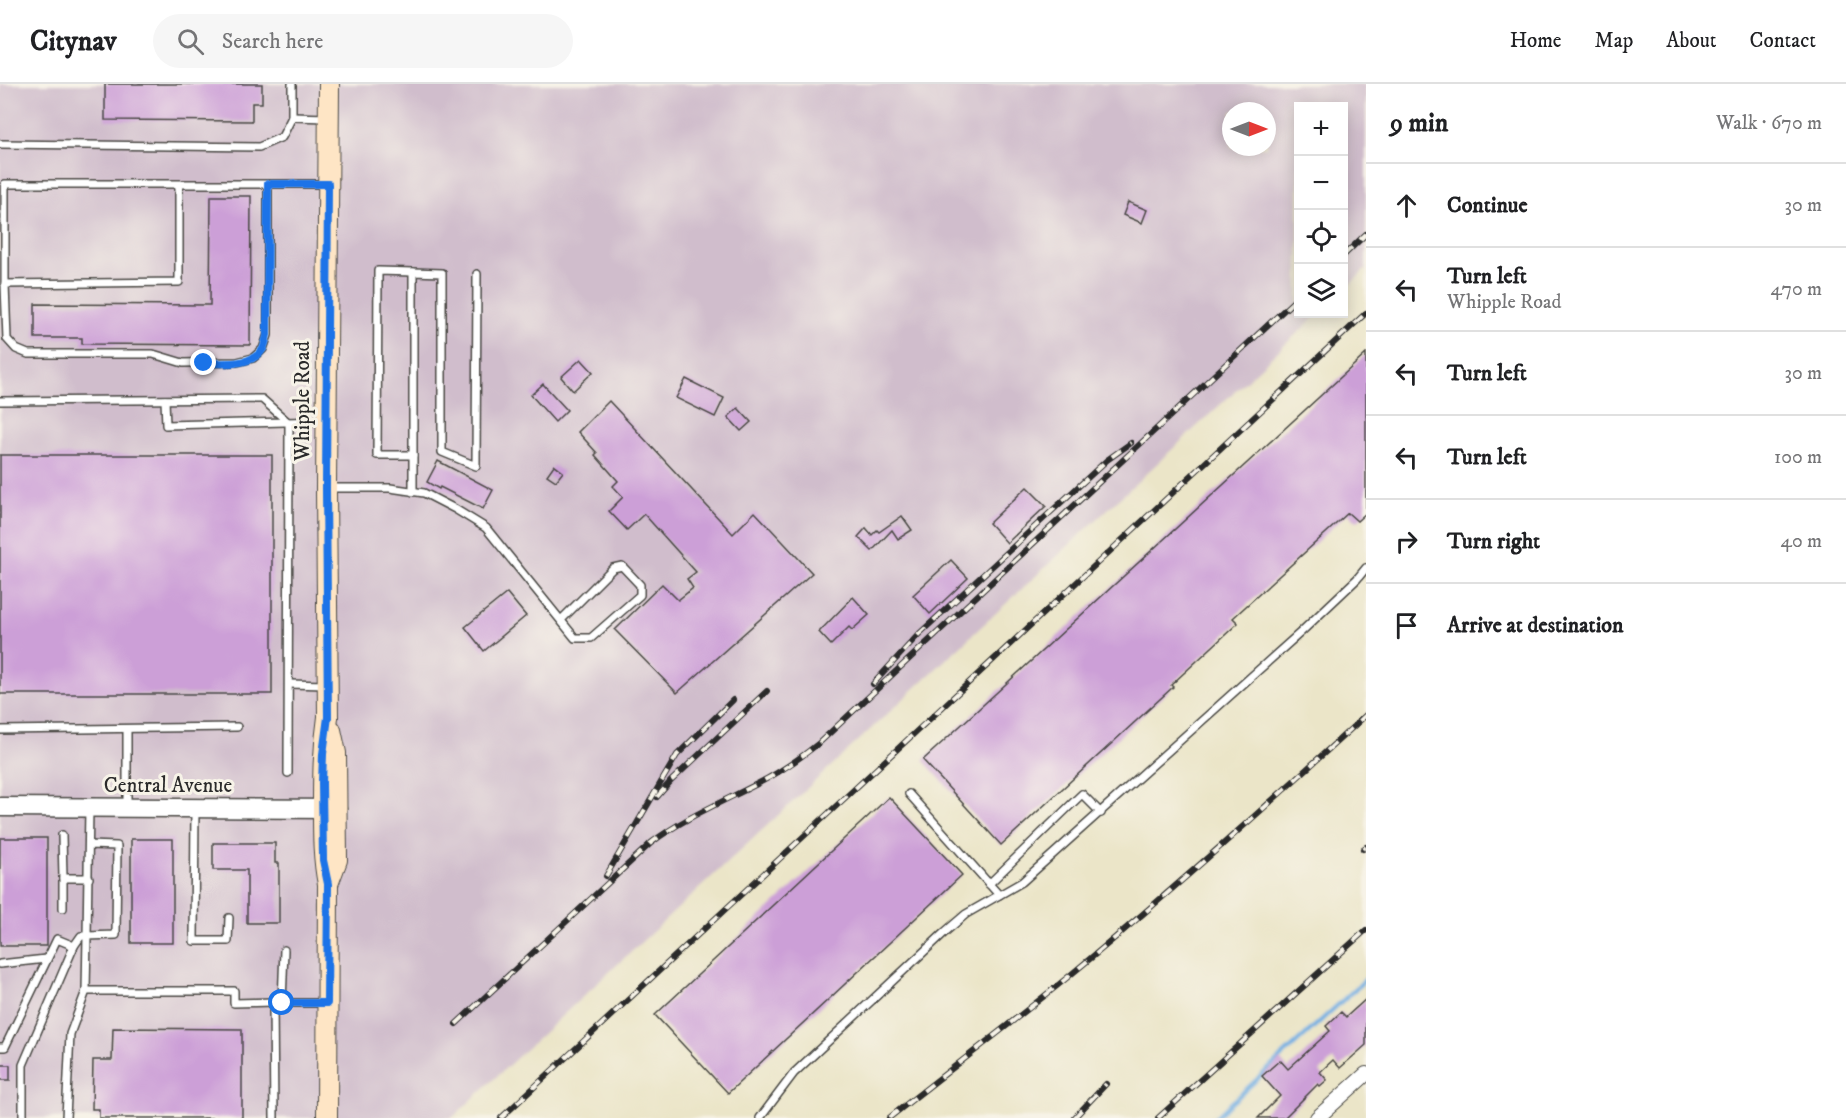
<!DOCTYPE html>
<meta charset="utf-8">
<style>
:root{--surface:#fff;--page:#f6f6f6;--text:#202124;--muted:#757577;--line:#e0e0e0}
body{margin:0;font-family:"IM FELL DW Pica",serif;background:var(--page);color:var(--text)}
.controls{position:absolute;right:18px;top:18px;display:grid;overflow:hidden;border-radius:0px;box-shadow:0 3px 15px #0003}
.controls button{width:54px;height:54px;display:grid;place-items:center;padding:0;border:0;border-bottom:2px solid var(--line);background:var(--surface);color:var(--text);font:30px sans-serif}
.compass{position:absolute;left:1222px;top:18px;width:54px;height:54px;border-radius:50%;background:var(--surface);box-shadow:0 3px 15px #0003;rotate:90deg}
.stop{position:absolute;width:18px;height:18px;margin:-14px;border:4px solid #1a73e8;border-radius:50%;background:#fff}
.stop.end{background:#1a73e8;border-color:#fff;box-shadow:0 2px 6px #0008}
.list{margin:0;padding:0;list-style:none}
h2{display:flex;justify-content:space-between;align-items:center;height:78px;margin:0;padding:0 24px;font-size:26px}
h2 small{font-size:20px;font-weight:400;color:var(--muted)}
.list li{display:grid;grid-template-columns:39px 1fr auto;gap:18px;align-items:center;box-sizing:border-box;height:84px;padding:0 24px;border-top:2px solid var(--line)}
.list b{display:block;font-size:22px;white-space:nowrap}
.list p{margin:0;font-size:20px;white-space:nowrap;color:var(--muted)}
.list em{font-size:20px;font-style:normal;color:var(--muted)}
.icon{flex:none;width:33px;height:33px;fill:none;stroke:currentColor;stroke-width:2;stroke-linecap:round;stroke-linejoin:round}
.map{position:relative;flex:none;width:1366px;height:1034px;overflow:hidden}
header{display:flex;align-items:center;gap:36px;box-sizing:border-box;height:84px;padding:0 30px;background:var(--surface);border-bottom:2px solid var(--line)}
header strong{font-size:28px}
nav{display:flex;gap:33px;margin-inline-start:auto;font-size:21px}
.search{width:420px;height:54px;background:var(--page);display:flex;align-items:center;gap:15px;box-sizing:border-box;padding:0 21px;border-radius:33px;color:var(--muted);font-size:22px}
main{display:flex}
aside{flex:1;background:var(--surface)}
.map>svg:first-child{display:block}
.industrial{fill:#d0bdcc;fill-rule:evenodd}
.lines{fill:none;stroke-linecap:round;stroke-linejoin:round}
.stream{stroke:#71aee3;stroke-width:4}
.building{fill:#cc9fd7}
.service-casing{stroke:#484743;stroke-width:10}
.minor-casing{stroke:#484743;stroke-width:16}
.tertiary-casing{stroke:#484743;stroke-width:21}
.secondary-casing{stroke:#484743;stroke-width:22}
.service{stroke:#fff;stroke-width:7}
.minor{stroke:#fff;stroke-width:14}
.tertiary{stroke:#fff;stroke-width:18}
.secondary{stroke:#fee5c5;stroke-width:20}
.rail-casing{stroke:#2b2b2b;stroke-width:6}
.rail{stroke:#f7f3e8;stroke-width:4;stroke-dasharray:11;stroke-linecap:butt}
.route{stroke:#1a73e8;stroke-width:8}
.labels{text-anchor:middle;stroke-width:6;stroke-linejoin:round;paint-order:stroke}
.street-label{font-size:21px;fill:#2b2b2b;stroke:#f7f3e8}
</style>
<header>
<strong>Citynav</strong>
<div class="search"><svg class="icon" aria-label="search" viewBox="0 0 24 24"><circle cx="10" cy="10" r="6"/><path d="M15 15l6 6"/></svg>Search here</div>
<nav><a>Home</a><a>Map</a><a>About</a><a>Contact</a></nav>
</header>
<main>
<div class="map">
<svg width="1366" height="1034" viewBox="0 0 1366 1034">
<rect width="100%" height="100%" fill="#f7f3e8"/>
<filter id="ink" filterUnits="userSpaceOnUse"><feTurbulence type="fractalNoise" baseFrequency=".0167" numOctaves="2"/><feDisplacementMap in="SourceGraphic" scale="12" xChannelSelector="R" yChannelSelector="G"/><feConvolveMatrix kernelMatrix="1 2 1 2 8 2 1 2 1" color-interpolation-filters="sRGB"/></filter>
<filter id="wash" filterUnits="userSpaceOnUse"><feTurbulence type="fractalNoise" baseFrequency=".008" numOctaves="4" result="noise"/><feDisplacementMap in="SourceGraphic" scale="24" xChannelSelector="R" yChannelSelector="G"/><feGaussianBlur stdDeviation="1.35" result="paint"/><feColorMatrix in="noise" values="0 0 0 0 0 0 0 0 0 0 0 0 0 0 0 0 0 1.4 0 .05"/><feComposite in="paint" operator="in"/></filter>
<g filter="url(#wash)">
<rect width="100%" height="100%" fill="#ebe5c8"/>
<path class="industrial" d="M0 0H1366V185L1344 206V22H1298V230H1318L452 1034H0ZM1231 27H1267V63H1231Z"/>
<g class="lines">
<polyline class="stream" points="1215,1034 1366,895"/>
</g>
<g id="blocks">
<g class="building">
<polygon points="105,0 262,0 262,19 252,19 252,37 105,36"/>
<polygon points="211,112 251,112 250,261 82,260 82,254 35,254 35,220 210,221"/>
<polygon points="1128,118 1147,126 1142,139 1123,131"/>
<polygon points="1366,270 1366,429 1357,437 1348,429 1233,534 1238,539 1171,601 1173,603 1001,761 923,676"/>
<polygon points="581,275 593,288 573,307 561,293"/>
<polygon points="686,295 724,314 715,333 676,314"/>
<polygon points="543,300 567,326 555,338 531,311"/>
<polygon points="609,317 733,450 755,428 812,489 677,609 615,546 662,500 678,516 693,504 687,495 696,488 644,430 627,446 609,427 623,413 613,402 618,397 595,371 597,369 578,348"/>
<polygon points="738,324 751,338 741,347 728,333"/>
<rect x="0" y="371" width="272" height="239"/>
<polygon points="438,377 493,406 483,425 440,403 439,405 427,398"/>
<polygon points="554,381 563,388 556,397 547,391"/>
<polygon points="1027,403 1046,422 1007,459 989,439"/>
<polygon points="902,432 912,446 898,455 892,446 872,467 858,453 866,444 872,451 877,446 879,448"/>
<polygon points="951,476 968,494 930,530 913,511"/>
<polygon points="507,509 526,532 484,567 465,543"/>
<polygon points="853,513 869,531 852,546 849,543 831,561 819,548"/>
<polygon points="889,713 962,791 728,1009 655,931"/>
<rect x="0" y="754" width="47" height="108"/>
<rect x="131" y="755" width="42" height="104"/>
<polygon points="213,759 275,759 275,779 279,779 279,839 247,839 247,786 213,786"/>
<polygon points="1366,915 1366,961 1340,984 1333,976 1320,988 1327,996 1320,1002 1318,1000 1284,1034 1258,1034 1280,1012 1262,992 1280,976 1288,985 1330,947 1326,942 1341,928 1346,933"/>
<polygon points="113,944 242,945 242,1034 99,1034 99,1025 92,1025 93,976 112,976"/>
<rect x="0" y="981" width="10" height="15"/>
</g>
</g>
</g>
<g filter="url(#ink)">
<use href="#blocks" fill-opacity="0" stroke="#484743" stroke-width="1.5"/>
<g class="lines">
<g class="service-casing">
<g id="service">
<polyline points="292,33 328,34"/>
<polyline points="0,60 259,63 282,53 292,33 292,0"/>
<polyline points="179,100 179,198 5,200 5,100 325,100"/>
<polyline points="413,188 378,187 377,371 413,371"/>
<polyline points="5,200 7,255 16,265 28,270 153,270 183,279 237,278 253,274 263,265 268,251 268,100"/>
<polyline points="165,316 166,341 324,337"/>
<polyline points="0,317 262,315 289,339 288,689"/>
<polyline points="328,404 390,404 424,409 455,425 486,444 575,554 591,554 640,511 640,501 622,482 613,484 561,536"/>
<polyline points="413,408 413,188 442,189 442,368 476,382 477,190"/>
<polyline points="289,600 325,601"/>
<polyline points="0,646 237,643"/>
<polyline points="127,646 127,721"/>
<polyline points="909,710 999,811"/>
<polyline points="89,724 87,852 116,851 117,762 89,761"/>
<polyline points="195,724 194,857 228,857 229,834"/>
<polyline points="62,751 63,794"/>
<polyline points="989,800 1082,710 1101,729"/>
<polyline points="63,824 63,794 89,794"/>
<polyline points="284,866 282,919 324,919"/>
<polyline points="0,880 46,875"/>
<polyline points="86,907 234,907 234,919 273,918"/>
<polyline points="0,963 5,963 57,855 74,862 81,852 87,852 86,907 70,950 66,1034"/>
<polyline points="23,1034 23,981 74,862"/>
<polyline points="274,1034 273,918 282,919"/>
<polyline points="760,1034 794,989 945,848 966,830 1022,798 1301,548 1357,495 1366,484"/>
</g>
</g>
<g class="minor-casing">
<polyline id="minor" points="1317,1034 1366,990"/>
</g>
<g class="tertiary-casing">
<polyline id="tertiary" points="0,723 337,725"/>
</g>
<g class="secondary-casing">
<g id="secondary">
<polyline points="328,800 337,776 336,669 331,646"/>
<path d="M327 1034 328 800C323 775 323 751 323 726 323 693 323 666 328 633L326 404 329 0"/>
</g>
</g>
<use href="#service" class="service"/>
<use href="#minor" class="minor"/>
<use href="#tertiary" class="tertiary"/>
<use href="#secondary" class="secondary"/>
<g class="rail-casing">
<g id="rail">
<polyline points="1344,171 1366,150"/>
<polyline points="873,600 919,550 1107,376 1131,359"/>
<polyline points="657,713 671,697 767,607"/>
<polyline points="1363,765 1366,763"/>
<polyline points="606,792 677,671 733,616"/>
<path d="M456 940 651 759C684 734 720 719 757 700 779 689 799 675 819 659L1298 213"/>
<polyline points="501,1034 1366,229"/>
<path d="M889 1034C948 987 1009 941 1068 893 1170 809 1268 721 1366 631"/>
<polyline points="1074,1034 1106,1000"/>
<polyline points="1158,1034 1366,846"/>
</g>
</g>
<use href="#rail" class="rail"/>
</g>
</g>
<g class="lines" filter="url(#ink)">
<path class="route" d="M204 279C222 279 252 283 263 265 265 261 266 256 267 251L268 100H328L326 404 328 633 323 670 322 699 323 776 328 800 327 919H282"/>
</g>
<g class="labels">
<g class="street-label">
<text transform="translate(302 317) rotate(-90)" y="7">Whipple Road</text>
<text x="168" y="708">Central Avenue</text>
</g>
</g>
</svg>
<div class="controls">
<button>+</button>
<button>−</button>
<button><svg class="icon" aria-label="locate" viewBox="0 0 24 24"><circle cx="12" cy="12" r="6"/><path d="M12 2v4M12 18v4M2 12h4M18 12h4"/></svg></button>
<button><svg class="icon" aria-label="layers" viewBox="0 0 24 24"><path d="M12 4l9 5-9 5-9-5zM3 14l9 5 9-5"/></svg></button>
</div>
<svg class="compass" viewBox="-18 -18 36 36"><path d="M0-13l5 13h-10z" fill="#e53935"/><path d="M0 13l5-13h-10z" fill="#757577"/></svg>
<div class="stop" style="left:282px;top:919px"></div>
<div class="stop end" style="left:204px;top:279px"></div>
</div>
<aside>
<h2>9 min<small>Walk · 670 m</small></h2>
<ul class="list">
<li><svg class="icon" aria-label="ahead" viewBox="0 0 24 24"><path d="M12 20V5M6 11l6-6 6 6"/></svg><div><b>Continue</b></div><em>30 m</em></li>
<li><svg class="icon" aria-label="left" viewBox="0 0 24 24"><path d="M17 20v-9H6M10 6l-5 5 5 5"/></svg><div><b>Turn left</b><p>Whipple Road</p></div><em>470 m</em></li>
<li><svg class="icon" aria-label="left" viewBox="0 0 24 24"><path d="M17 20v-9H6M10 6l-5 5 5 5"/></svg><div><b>Turn left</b></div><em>30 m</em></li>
<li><svg class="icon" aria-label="left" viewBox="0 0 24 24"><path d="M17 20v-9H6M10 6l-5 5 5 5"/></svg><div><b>Turn left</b></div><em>100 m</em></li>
<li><svg class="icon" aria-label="right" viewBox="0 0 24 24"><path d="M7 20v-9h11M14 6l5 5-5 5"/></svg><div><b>Turn right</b></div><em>40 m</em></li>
<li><svg class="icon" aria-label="arrive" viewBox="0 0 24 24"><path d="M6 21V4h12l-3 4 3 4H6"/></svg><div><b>Arrive at destination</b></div></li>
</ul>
</aside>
</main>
